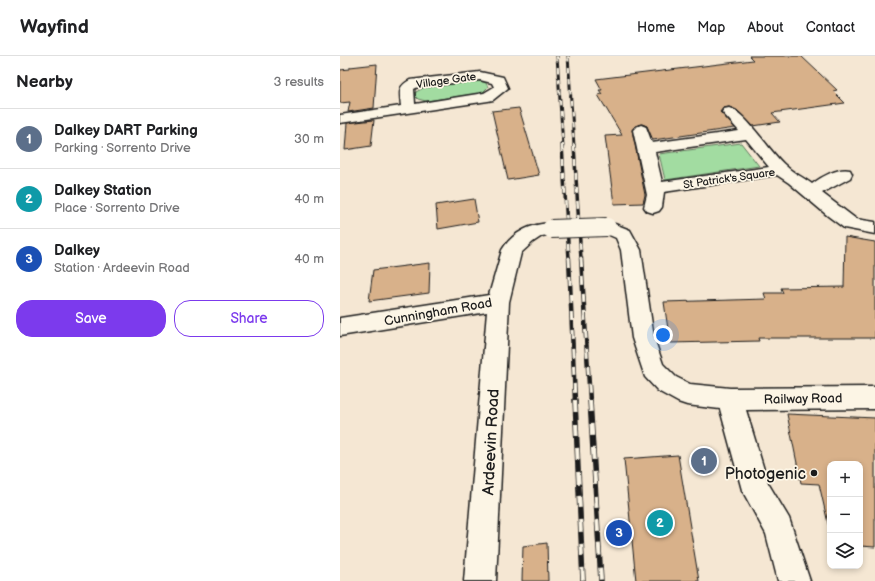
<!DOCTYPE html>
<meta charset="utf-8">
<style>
:root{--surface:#fff;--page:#f6f6f6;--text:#202124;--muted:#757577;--line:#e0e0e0;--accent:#7c3aed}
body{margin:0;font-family:"Balsamiq Sans",sans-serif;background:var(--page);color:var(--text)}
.controls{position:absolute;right:12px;bottom:12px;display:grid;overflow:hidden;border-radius:8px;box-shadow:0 2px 6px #0003}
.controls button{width:36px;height:36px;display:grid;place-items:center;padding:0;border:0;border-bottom:1px solid var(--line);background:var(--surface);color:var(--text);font:20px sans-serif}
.you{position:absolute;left:323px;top:279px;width:14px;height:14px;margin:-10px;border:3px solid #fff;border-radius:50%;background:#1a73e8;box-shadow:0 0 0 6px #1a73e833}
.badge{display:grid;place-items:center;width:26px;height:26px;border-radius:50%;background:var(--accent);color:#fff;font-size:13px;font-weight:700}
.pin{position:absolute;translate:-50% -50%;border:2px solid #fff;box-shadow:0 1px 4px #0006}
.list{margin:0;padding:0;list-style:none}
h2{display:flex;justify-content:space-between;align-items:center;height:52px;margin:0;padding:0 16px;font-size:17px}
h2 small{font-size:13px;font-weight:400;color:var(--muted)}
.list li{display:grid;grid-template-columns:26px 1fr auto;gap:12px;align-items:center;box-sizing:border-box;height:60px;padding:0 16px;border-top:1px solid var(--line)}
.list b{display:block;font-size:15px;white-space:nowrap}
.list p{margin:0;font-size:13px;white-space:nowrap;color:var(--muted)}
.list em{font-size:13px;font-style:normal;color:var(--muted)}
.actions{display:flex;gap:8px;padding:12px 16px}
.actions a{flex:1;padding:9px 0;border:1px solid var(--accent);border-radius:16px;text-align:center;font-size:14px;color:var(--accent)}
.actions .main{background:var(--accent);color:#fff}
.icon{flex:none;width:22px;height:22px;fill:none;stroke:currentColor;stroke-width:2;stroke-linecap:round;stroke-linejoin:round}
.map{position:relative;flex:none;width:535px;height:525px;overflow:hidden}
header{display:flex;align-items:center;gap:24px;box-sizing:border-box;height:56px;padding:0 20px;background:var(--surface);border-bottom:1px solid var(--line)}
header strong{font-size:19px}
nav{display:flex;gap:22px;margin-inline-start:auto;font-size:14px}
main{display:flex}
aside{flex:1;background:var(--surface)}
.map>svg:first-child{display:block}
.green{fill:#a2dca1;stroke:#5f7c5e}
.building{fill:#d8b18a;stroke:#1c1c1c}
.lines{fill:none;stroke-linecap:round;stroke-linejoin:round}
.minor-casing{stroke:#1c1c1c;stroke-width:3}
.minor{fill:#fcf5e5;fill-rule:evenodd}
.rail-far3-casing{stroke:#1c1c1c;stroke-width:3}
.rail-far2-casing{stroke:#1c1c1c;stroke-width:3.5}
.rail-far1-casing{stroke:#1c1c1c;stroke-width:4.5}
.rail-casing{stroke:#1c1c1c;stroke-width:5.5}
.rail-far3{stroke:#fcf5e5;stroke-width:2;stroke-dasharray:5.5;stroke-linecap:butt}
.rail-far2{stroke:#fcf5e5;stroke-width:2.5;stroke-dasharray:7;stroke-linecap:butt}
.rail-far1{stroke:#fcf5e5;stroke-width:3;stroke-dasharray:9;stroke-linecap:butt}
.rail{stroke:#fcf5e5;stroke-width:4;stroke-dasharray:12;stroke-linecap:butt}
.minor-bridge-casing{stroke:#1c1c1c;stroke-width:20;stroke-linecap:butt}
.minor-bridge{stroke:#fcf5e5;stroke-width:18}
.poi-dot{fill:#1c1c1c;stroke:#fcf5e5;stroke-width:1.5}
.labels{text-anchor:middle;stroke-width:3.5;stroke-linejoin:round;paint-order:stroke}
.far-street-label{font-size:11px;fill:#1c1c1c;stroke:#fcf5e5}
.street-label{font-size:13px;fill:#1c1c1c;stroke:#fcf5e5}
.near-street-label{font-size:16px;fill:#1c1c1c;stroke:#fcf5e5}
.near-poi-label{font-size:16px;fill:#1c1c1c;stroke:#fcf5e5;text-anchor:end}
</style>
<header>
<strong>Wayfind</strong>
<nav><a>Home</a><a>Map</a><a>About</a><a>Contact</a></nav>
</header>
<main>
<aside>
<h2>Nearby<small>3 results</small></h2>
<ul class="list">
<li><span class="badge" style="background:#5c6f8a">1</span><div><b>Dalkey DART Parking</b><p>Parking · Sorrento Drive</p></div><em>30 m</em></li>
<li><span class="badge" style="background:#0f9aa8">2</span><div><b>Dalkey Station</b><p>Place · Sorrento Drive</p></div><em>40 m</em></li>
<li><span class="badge" style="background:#1a4fb4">3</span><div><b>Dalkey</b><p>Station · Ardeevin Road</p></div><em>40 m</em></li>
</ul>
<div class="actions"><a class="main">Save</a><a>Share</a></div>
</aside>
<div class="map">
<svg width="535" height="525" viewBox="0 0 535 525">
<rect width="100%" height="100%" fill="#f5e7d3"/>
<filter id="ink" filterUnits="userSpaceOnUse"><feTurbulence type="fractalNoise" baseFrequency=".025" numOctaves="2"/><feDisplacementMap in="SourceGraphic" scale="8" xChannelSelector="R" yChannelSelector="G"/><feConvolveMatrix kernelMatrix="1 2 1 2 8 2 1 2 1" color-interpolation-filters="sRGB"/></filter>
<g filter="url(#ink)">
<g class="green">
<polygon points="137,24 146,27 148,31 142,37 86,45 78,43 74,39 76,36 83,32"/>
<polygon points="401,87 419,110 325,124 319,98"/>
</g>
<g class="building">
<polygon points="409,0 461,0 497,34 493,35 505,47 432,57 440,66 413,70 397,54 389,51 383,52 380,56 395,72 313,84 307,70 302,68 295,70 292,74 305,139 303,147 274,148 265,80 282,79 258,39 262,38 259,34 262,34 256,23 413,4"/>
<polygon points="37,8 34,52 8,56 10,46 0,47 0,14 10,13 10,11"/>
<polygon points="179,52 199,119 168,124 152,55"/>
<polygon points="34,64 31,90 5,94 7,67"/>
<polygon points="134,143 138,166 98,173 96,149"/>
<polygon points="505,181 535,186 535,282 418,282 419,285 330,287 324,246 426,243 424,237 443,237 441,232 504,231"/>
<polygon points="90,207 89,237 29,245 33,214"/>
<polygon points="447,358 535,362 535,491 520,490 520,408 490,408 490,476 479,428 461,427"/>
<polygon points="338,399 359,525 296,525 284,403"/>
<polygon points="207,487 208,525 182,525 183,490"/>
</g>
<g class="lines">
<g class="minor-casing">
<g id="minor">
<path d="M140 16 163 21 168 32 153 44 148 45 0 67V59L61 50C60 36 57 31 70 24ZM140 24 152 27 154 31 144 37 75 48 74 33 78 31Z"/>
<path d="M389 52C406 56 431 98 446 110 453 117 463 121 472 128 481 121 498 111 510 114L512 118 510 122 482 137 516 163 535 166V178L504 172 488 160 449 127 437 119 324 136 322 151 319 155 313 157 307 155 304 151 307 139 293 74 296 71 301 69 306 71 312 87 399 75 382 56 384 53ZM406 83 429 111 322 126 315 96Z"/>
<polygon points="267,165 290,174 301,194 314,282 323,308 336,321 350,328 390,332 535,331 535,353 406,354 428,427 449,462 470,525 438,525 426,478 402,434 380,353 347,349 338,346 318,335 305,321 292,282 281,194 276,182 260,175 258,171 260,167"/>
<path d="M211 167 218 169 220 173 218 177 202 180 193 186 181 197 169 246 156 525H124L147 256 0 280V262L149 239 162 194C173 176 191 168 211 167Z"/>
</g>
</g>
<use href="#minor" class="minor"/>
<g class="rail-far3-casing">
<g id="rail-far3">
<polyline points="217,0 223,90"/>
<polyline points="228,0 234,90"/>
</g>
</g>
<g class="rail-far2-casing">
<g id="rail-far2">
<polyline points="222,89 229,203"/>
<polyline points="234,89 241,203"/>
</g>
</g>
<g class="rail-far1-casing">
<g id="rail-far1">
<polyline points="229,202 235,345"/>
<polyline points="241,202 250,345"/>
</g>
</g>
<g class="rail-casing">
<g id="rail">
<polyline points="235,344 243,525"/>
<polyline points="250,344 261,525"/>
</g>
</g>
<use href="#rail-far3" class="rail-far3"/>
<use href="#rail-far2" class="rail-far2"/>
<use href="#rail-far1" class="rail-far1"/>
<use href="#rail" class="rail"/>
<g class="minor-bridge-casing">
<polyline id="minor-bridge" points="211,173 267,171"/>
</g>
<use href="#minor-bridge" class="minor-bridge"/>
</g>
</g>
<circle class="poi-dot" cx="474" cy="417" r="4"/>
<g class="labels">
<g class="far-street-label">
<text transform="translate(106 24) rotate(-8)" y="4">Village Gate</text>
<text transform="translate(389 122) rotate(-8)" y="4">St Patrick's Square</text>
</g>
<g class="street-label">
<text transform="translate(98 255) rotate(-10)" y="5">Cunningham Road</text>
<text transform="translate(463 342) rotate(-1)" y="5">Railway Road</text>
</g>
<g class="near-street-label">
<text transform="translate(150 386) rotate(-87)" y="6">Ardeevin Road</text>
</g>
<g class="near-poi-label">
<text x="466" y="423">Photogenic</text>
</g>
</g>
</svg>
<div class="controls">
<button>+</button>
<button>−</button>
<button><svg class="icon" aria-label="layers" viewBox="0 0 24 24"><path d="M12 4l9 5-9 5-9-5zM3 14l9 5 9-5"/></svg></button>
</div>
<div class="you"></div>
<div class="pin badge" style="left:364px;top:405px;background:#5c6f8a">1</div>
<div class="pin badge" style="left:320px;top:467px;background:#0f9aa8">2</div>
<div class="pin badge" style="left:279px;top:477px;background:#1a4fb4">3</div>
</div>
</main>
